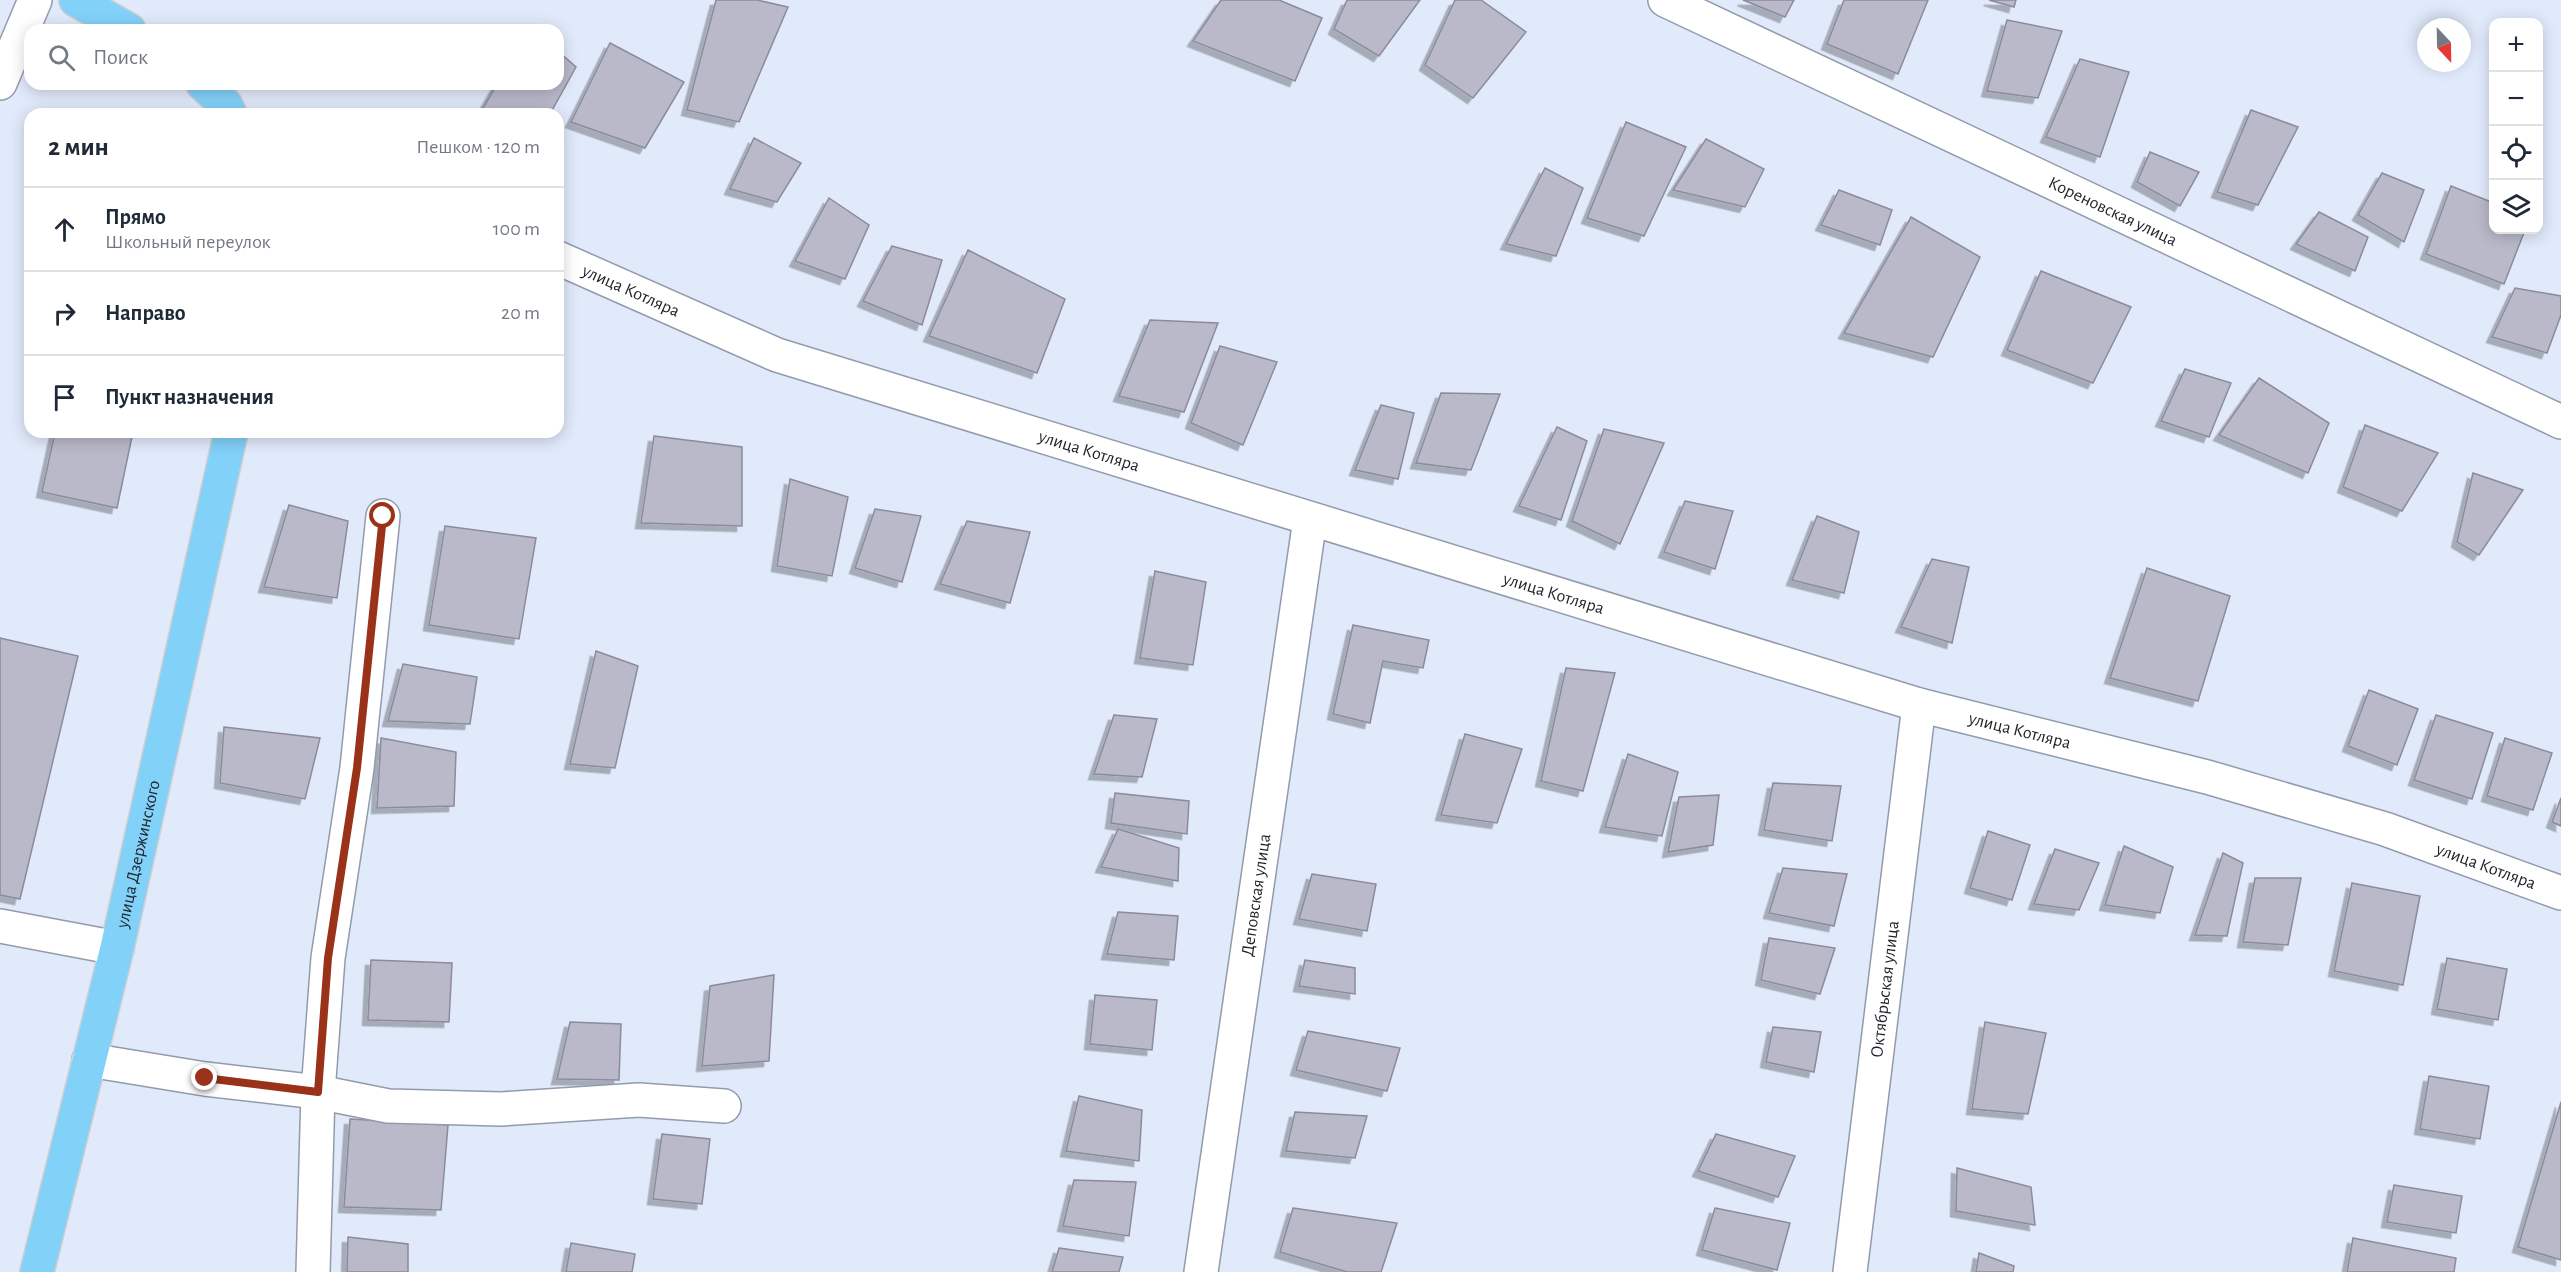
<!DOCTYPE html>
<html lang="ru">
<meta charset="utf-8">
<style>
:root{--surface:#fff;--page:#f2f2f3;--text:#1f2937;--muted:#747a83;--line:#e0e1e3}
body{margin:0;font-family:"Alegreya Sans",sans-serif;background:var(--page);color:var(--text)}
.controls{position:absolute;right:18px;top:18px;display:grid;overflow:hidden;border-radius:12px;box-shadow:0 3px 15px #0003}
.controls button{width:54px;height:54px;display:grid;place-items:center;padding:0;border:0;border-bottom:2px solid var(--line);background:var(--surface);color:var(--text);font:30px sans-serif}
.compass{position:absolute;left:2417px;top:18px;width:54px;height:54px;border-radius:50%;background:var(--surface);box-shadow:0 3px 15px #0003;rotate:158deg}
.stop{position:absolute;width:18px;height:18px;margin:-14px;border:4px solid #9a3219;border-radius:50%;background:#fff}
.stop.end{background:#9a3219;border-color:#fff;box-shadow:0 2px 6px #0008}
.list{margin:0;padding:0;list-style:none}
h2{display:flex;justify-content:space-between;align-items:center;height:78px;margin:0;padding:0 24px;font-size:26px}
h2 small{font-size:20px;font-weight:400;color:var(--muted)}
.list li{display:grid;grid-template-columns:39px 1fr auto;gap:18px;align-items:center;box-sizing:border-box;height:84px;padding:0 24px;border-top:2px solid var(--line)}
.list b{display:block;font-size:22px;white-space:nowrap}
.list p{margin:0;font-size:20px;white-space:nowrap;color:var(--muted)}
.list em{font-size:20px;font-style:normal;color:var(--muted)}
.icon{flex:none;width:33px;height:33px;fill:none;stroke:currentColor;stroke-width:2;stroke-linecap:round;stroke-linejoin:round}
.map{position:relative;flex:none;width:2561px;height:1272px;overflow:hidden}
.search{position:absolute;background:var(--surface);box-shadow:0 3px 15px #0003;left:24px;top:24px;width:540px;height:66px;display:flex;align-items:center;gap:15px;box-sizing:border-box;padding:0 21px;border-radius:18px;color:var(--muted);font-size:22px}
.panel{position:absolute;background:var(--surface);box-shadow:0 3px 15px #0003;left:24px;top:108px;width:540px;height:330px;border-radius:18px}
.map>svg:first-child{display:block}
.building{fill:#bab9ca;stroke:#8c8b9c;stroke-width:1.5;filter:url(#shadow)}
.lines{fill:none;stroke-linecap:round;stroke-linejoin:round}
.minor-casing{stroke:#939bab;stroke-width:36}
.major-casing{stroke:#cececf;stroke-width:36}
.minor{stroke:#fff;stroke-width:33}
.major{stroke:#82d1f9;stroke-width:33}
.route{stroke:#9a3219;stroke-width:8}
.labels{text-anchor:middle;stroke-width:6;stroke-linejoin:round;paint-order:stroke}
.street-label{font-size:18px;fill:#1e2127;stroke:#e1eafb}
</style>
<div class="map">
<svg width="2561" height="1272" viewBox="0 0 2561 1272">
<defs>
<filter id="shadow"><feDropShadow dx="-5.5" dy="5.5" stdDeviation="0" flood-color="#0004"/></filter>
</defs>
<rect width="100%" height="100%" fill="#e1eafb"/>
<g class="building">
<polygon points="716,0 757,0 788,7 739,122 687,110"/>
<polygon points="1221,0 1279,0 1322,18 1295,81 1193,41"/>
<polygon points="1347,0 1420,0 1379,56 1334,29"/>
<polygon points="1455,0 1481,0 1526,32 1473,98 1425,65"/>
<polygon points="1743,0 1794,0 1785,17"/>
<polygon points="1844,0 1928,0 1898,74 1827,44"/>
<polygon points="1989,0 2016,0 2014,7"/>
<polygon points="2007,20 2062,31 2038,98 1987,91"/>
<polygon points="610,43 684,82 645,148 571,122"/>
<polygon points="558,51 576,67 550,114 494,114 483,108 497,84 558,84"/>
<polygon points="2080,59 2129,72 2100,157 2046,137"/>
<polygon points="2251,110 2298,127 2258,205 2217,192"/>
<polygon points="1626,122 1686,147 1644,236 1587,218"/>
<polygon points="754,138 801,163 777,202 730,189"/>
<polygon points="1706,139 1764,169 1745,207 1673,190"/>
<polygon points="2150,152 2199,172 2180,206 2137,182"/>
<polygon points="1545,168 1583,188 1556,256 1506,244"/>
<polygon points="2382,173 2424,190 2404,242 2358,215"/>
<polygon points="2451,186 2494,203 2494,230 2525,230 2504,284 2426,254"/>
<polygon points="1839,190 1892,210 1880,245 1821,225"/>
<polygon points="829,198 869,225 845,279 795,261"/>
<polygon points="2319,212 2368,237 2355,271 2296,244"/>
<polygon points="1911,217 1980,257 1933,357 1844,333"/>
<polygon points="892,246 942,260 922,325 863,301"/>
<polygon points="968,250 1065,299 1037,373 929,336"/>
<polygon points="2041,271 2131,307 2093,383 2007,350"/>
<polygon points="2515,288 2561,296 2561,315 2547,353 2492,337"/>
<polygon points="1150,320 1218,323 1184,412 1119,396"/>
<polygon points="1220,346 1277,362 1243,445 1191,423"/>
<polygon points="2185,369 2231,383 2209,437 2161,421"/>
<polygon points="2259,378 2329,423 2308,473 2219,435"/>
<polygon points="1441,393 1500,394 1471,470 1416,463"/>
<polygon points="1381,405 1414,413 1398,479 1355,470"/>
<polygon points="2365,425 2438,453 2402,511 2343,487"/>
<polygon points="1557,427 1587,441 1561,520 1519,506"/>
<polygon points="1604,429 1664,443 1620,544 1572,521"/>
<polygon points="55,432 133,432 117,508 42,492"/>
<polygon points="654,436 742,447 742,526 641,523"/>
<polygon points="2473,473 2523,490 2479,555 2457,542"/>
<polygon points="790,479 848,497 832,576 777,566"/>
<polygon points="1685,501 1733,511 1715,569 1664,552"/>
<polygon points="289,505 348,521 337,598 264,587"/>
<polygon points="875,509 921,516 902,582 855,568"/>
<polygon points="1817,516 1859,532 1844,593 1792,580"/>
<polygon points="967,521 1030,532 1010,603 940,584"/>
<polygon points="445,526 536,538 519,639 429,625"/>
<polygon points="1932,559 1969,567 1952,643 1901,627"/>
<polygon points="2147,568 2230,596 2198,701 2110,678"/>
<polygon points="1155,571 1206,582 1193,665 1140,658"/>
<polygon points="1353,625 1429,640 1423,668 1383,661 1370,723 1333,714"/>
<polygon points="0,638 78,656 20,899 0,895"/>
<polygon points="596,651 638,666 615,768 570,764"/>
<polygon points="403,664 477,677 470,724 388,721"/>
<polygon points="1566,668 1615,673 1583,791 1541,781"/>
<polygon points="2369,690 2418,709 2397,765 2348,746"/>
<polygon points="1114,715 1157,719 1142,777 1094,774"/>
<polygon points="2436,715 2493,733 2472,799 2414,780"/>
<polygon points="224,727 320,738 305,799 220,783"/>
<polygon points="1465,734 1522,749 1497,823 1441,815"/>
<polygon points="381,738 456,752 454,806 377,808"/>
<polygon points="2505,738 2552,753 2533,810 2487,796"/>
<polygon points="1628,754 1678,772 1662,836 1605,827"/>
<polygon points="1773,783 1841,786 1832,841 1764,830"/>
<polygon points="1115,793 1189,801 1187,834 1111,823"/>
<polygon points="1719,795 1713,845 1668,852 1679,797"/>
<polygon points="2561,798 2561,826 2552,822"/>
<polygon points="1118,829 1179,848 1178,881 1101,867"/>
<polygon points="1988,831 2030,845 2012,900 1970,888"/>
<polygon points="2124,846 2173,867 2160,913 2105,905"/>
<polygon points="2055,849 2099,863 2079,910 2034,904"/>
<polygon points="2223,853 2243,863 2227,936 2195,935"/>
<polygon points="1783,868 1847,874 1834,926 1769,913"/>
<polygon points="1312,874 1376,884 1367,931 1299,919"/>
<polygon points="2255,878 2301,878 2288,945 2243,942"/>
<polygon points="2352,883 2420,896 2403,985 2334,971"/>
<polygon points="1118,912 1178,916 1174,960 1107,954"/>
<polygon points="1769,938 1835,948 1820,994 1761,980"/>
<polygon points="2447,958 2507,969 2498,1020 2437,1009"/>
<polygon points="371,960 452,963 449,1022 368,1020"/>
<polygon points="1305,960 1355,968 1355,994 1299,986"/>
<polygon points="774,975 769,1061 702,1066 710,986"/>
<polygon points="1095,995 1157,1000 1152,1050 1090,1044"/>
<polygon points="570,1022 621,1024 619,1080 557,1079"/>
<polygon points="1985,1022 2046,1033 2028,1114 1972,1109"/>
<polygon points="1773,1027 1821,1032 1814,1072 1766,1062"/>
<polygon points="1308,1031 1400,1048 1387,1091 1296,1070"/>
<polygon points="2429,1076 2489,1086 2480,1139 2420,1129"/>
<polygon points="1079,1096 1142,1110 1139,1161 1066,1151"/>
<polygon points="2561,1102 2561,1260 2518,1247"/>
<polygon points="1295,1112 1367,1116 1355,1158 1286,1151"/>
<polygon points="350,1119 448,1125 441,1210 344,1207"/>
<polygon points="662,1134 710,1139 702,1204 653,1199"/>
<polygon points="1716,1134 1795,1156 1778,1197 1698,1171"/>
<polygon points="1957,1168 2031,1187 2035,1225 1956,1211"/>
<polygon points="1074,1180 1136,1182 1129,1236 1063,1226"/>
<polygon points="2394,1185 2462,1196 2456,1233 2387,1222"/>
<polygon points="1293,1208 1397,1223 1381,1272 1347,1272 1280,1252"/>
<polygon points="1715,1208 1790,1223 1777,1270 1702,1250"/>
<polygon points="348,1237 408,1244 408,1272 347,1272"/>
<polygon points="2353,1238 2456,1258 2454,1272 2347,1272"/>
<polygon points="571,1243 635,1254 632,1272 566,1272"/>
<polygon points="1059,1248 1123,1257 1119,1272 1052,1272"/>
<polygon points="1979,1253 2014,1266 2013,1272 1976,1272"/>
</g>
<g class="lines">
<g class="minor-casing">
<g id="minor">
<path id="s1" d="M1665 0 2561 422"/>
<polyline points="0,83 35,0"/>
<path id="s2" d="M558 258 777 355 1919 705 2207 777 2385 829 2561 893"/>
<polyline points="0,926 117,948"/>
<polyline points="89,1060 205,1079 318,1092 388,1106 501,1109 639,1100 724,1106"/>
<polyline points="313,1272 318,1092 328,958 357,768 383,516"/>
<path id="s3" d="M1201 1272 1310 519"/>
<path id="s4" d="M1850 1272 1919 705"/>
</g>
</g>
<g class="major-casing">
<g id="major">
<polyline points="76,0 129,30"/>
<polyline points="203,84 225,104 230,114"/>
<path id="s5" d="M37 1272 117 948 231 432"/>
</g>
</g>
<use href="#minor" class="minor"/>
<use href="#major" class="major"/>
</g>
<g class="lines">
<polyline class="route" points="205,1078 318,1092 328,958 357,768 383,516"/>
</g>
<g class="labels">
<g class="street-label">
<text dy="6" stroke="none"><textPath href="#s1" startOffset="495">Кореновская улица</textPath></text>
<text dy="6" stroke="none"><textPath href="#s2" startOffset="80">улица Котляра</textPath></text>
<text dy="6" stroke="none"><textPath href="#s2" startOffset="566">улица Котляра</textPath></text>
<text dy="6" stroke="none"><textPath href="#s2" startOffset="1052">улица Котляра</textPath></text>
<text dy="6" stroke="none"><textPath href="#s2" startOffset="1538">улица Котляра</textPath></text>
<text dy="6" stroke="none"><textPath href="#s5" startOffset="430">улица Дзержинского</textPath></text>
<text dy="6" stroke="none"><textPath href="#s2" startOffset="2024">улица Котляра</textPath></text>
<text dy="6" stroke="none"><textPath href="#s3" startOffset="381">Деповская улица</textPath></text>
<text dy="6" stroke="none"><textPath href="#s4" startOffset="285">Октябрьская улица</textPath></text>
</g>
</g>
</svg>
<div class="controls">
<button>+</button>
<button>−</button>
<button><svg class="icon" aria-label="locate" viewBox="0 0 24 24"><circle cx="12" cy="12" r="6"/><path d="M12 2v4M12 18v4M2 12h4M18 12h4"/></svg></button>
<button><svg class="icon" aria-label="layers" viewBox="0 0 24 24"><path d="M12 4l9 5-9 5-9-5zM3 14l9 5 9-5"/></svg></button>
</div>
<svg class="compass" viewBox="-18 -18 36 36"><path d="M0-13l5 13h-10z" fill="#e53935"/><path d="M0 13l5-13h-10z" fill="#747a83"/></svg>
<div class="stop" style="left:383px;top:516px"></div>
<div class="stop end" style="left:205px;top:1078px"></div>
<div class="search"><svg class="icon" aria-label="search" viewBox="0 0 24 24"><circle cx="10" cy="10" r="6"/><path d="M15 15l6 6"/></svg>Поиск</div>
<section class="panel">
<h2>2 мин<small>Пешком · 120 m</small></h2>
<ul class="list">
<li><svg class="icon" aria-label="ahead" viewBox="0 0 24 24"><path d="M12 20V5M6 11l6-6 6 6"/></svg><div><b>Прямо</b><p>Школьный переулок</p></div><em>100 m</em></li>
<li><svg class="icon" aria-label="right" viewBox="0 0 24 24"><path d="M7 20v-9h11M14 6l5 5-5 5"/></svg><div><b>Направо</b></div><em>20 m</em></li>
<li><svg class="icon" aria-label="arrive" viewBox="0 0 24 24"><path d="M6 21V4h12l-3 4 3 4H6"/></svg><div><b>Пункт назначения</b></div></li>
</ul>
</section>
</div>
